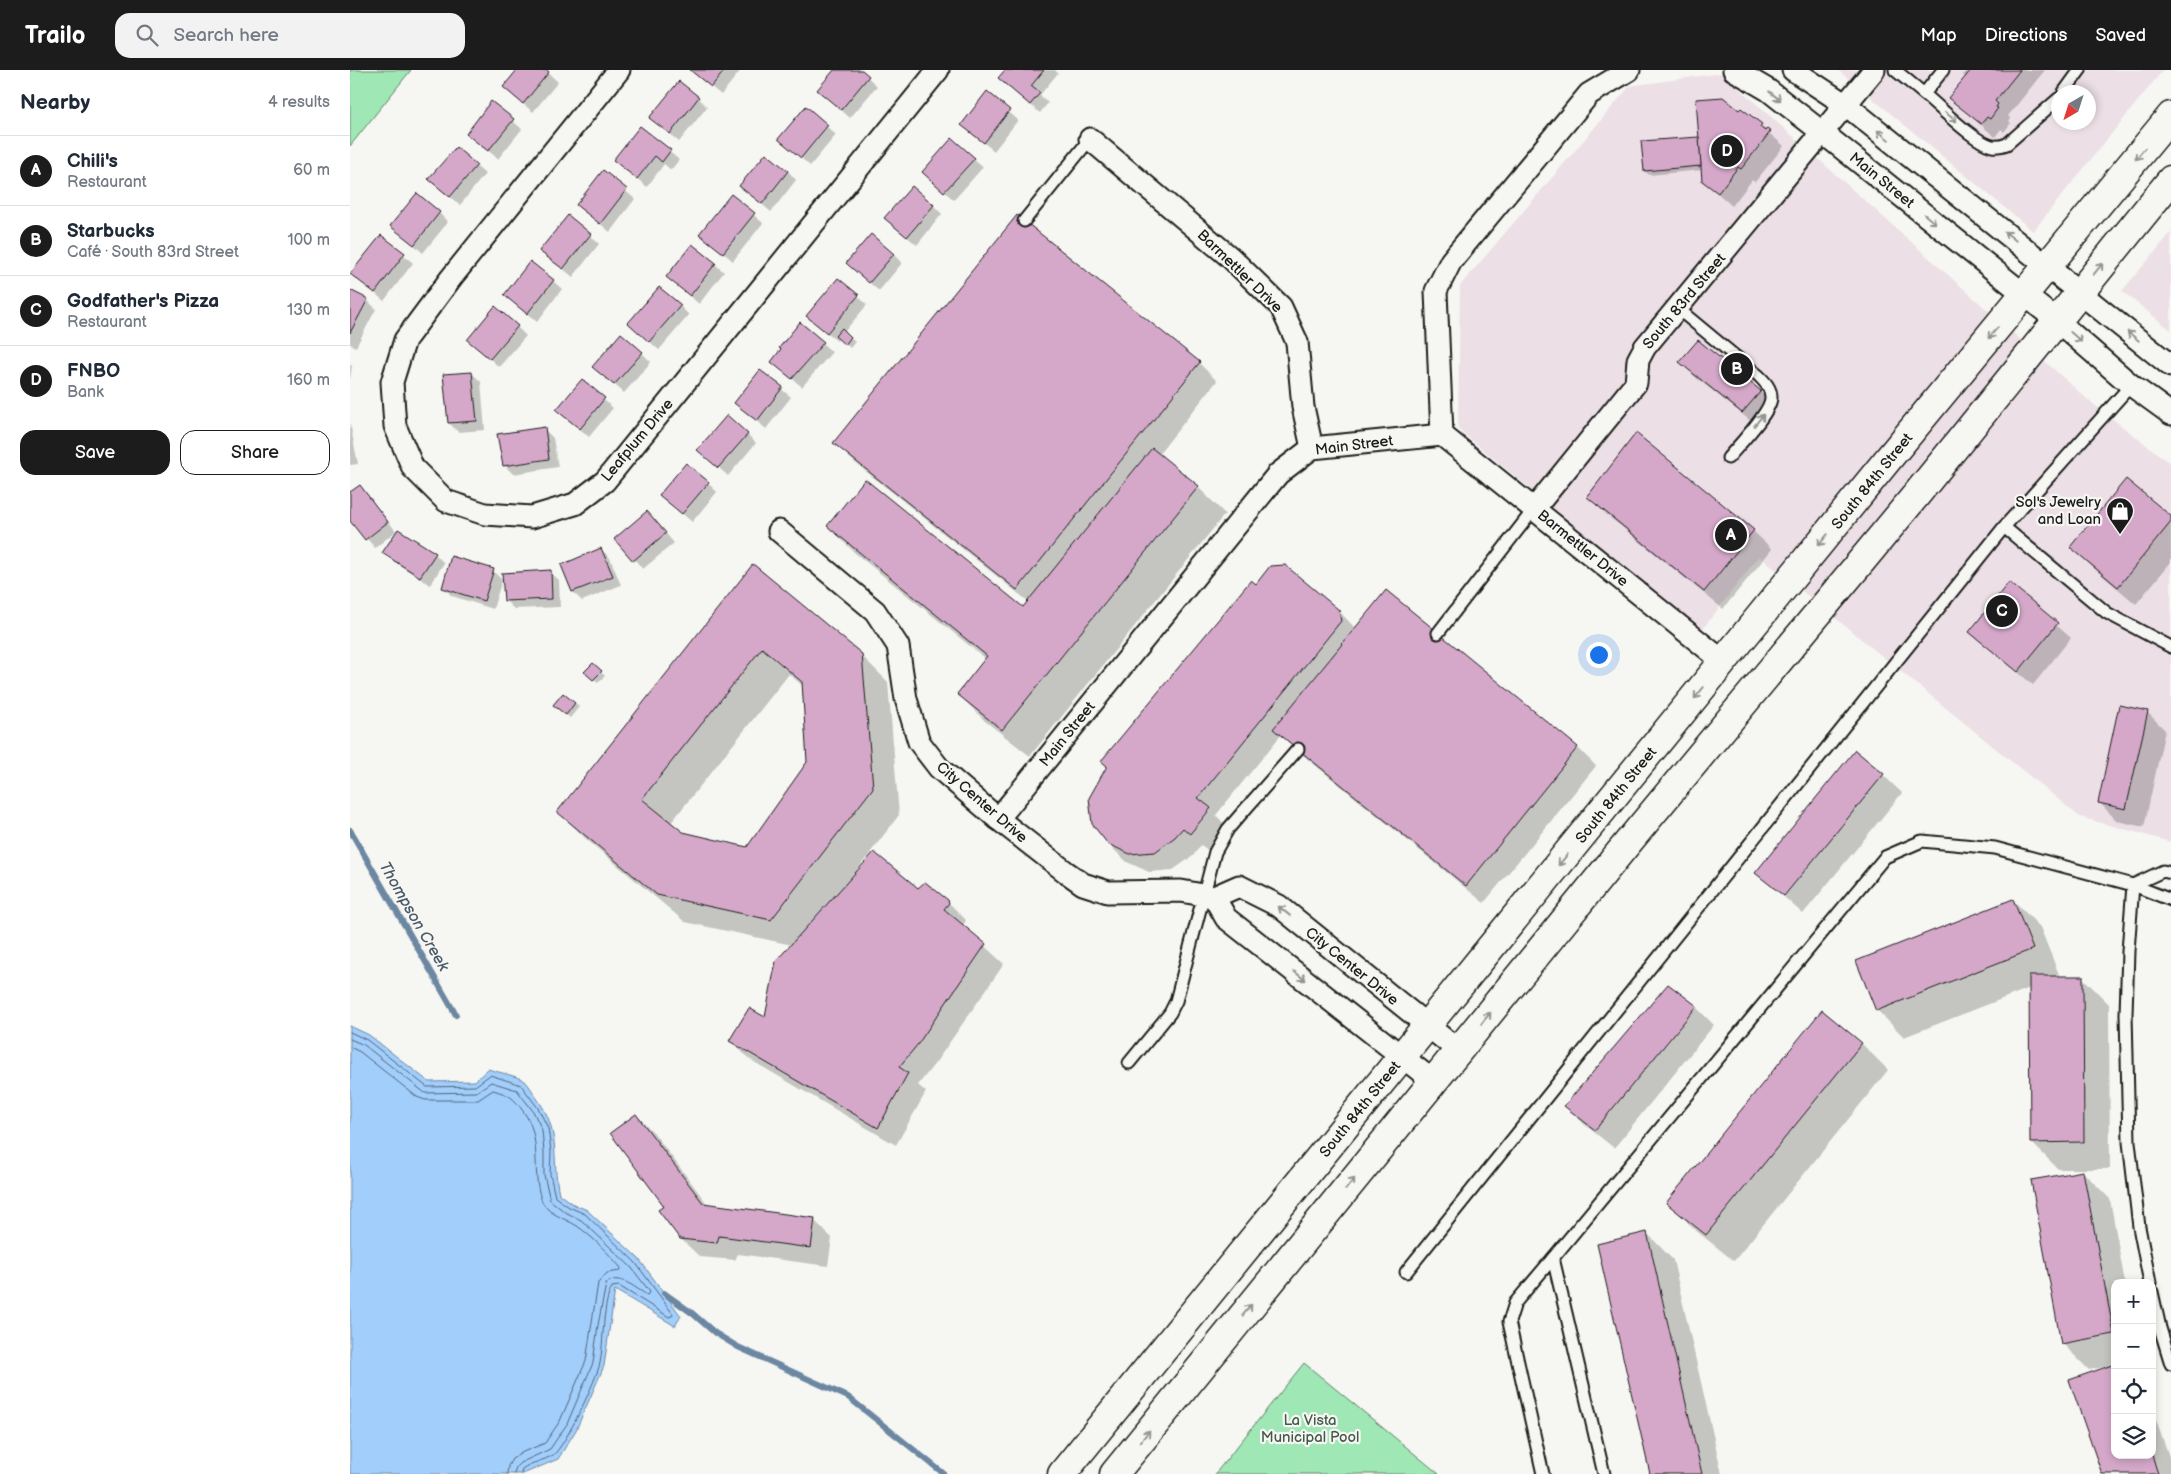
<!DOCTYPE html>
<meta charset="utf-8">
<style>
:root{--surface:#fff;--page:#f2f2f3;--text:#1f2937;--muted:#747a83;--line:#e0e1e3;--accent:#1c1c1c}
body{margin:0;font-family:"Balsamiq Sans",sans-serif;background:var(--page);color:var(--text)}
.controls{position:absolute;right:15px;bottom:15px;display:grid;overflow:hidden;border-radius:10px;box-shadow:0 2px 8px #0003}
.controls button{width:45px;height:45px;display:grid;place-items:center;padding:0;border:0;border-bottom:1px solid var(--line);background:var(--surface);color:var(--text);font:25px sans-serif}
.compass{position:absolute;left:1701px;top:15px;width:45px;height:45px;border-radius:50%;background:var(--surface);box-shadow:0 2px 8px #0003;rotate:219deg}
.you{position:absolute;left:1248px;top:584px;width:18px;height:18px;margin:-12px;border:4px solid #fff;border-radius:50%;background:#1a73e8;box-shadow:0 0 0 8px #1a73e833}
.badge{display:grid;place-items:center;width:32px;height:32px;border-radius:50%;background:var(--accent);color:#fff;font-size:16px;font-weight:700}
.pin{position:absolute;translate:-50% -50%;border:2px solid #fff;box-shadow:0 1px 5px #0006}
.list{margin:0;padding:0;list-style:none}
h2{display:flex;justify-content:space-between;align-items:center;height:65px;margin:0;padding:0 20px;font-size:21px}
h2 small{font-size:16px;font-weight:400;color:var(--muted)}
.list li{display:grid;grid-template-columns:32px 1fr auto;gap:15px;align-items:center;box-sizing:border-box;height:70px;padding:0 20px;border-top:1px solid var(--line)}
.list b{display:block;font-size:19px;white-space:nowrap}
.list p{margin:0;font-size:16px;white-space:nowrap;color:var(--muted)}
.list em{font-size:16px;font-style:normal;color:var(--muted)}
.actions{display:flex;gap:10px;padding:15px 20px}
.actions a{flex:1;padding:11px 0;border:1px solid var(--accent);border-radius:15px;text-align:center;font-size:18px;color:var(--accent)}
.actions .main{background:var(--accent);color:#fff}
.icon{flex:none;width:28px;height:28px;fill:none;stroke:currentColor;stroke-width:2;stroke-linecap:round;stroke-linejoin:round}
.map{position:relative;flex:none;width:1821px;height:1404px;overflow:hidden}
header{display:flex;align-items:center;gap:30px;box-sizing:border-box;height:70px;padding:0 25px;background:var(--accent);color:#fff}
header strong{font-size:24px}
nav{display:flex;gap:28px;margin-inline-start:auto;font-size:18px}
.search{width:350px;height:45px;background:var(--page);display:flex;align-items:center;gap:12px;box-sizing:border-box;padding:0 18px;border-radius:15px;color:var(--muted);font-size:19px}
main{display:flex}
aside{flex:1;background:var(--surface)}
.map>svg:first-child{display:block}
.built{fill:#ecdfe6;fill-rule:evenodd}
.green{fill:#9fe7b4;stroke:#5e8268}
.water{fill:#a2cefc;stroke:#6c87a2}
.shadow{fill:#0003;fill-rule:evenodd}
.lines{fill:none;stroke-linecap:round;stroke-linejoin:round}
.shore{stroke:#526376;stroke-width:1}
.stream{stroke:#6c87a2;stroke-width:6}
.building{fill:#d5a8ca;stroke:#1c1c1c;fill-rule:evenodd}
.lane-casing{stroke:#1c1c1c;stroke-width:15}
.street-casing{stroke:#1c1c1c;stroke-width:25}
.primary-casing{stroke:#1c1c1c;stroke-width:31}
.lane{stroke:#f6f6f2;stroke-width:11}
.street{stroke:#f6f6f2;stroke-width:21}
.primary{stroke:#f6f6f2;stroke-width:28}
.oneway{stroke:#949492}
.labels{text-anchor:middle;stroke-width:4.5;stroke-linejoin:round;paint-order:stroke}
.street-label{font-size:15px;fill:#1c1c1c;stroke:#f6f6f2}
.poi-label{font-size:15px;fill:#1c1c1c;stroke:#f6f6f2;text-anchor:end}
.park-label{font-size:15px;fill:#43594a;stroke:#f6f6f2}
.water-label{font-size:16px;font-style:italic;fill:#4b5a6a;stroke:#f6f6f2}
</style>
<header>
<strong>Trailo</strong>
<div class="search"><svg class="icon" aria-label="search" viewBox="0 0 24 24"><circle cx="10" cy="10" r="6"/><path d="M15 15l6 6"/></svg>Search here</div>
<nav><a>Map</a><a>Directions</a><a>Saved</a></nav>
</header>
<main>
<aside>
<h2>Nearby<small>4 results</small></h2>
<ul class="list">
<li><span class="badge">A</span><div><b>Chili's</b><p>Restaurant</p></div><em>60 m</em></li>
<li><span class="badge">B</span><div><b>Starbucks</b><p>Café · South 83rd Street</p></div><em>100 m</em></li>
<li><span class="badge">C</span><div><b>Godfather's Pizza</b><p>Restaurant</p></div><em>130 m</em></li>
<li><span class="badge">D</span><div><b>FNBO</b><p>Bank</p></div><em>160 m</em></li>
</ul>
<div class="actions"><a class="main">Save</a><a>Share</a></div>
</aside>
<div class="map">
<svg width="1821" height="1404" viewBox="0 0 1821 1404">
<rect width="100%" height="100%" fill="#f6f6f2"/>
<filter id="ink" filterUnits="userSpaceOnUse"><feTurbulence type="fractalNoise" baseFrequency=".02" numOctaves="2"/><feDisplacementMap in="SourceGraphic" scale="10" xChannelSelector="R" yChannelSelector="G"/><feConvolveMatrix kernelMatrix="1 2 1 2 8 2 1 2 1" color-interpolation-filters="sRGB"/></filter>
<g filter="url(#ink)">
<g class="built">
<path d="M1488 0H1813L1683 161ZM1708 22H1738V52H1708Z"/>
<polygon points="1372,3 1738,330 1821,394 1821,772 1730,747 1409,486 1351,561 1108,359 1110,216 1280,16"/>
<polygon points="1821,163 1821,260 1772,221"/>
</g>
<g class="green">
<polygon points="0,0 61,0 0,76"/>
<polygon points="954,1293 1089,1404 865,1404"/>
</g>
<path class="water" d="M0 956 19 965 79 1012 125 1011 138 999C147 1002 168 1006 175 1011 179 1015 183 1022 186 1027 212 1062 201 1085 209 1124L221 1133 237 1140 289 1189 331 1246 325 1256 265 1220 254 1296 226 1360 208 1389 173 1404H0Z"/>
<g class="shadow">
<polygon points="169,0 195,0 208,12 183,42 163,26"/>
<polygon points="341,0 391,0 371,25"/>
<polygon points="485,0 510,0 527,16 500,48 469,20"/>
<polygon points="657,0 705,0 708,3 690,25 698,33 690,43 659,17"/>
<polygon points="1622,0 1695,0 1658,46 1661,49 1659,51 1661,53 1654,62 1651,59 1645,67 1600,28 1616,8 1613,5 1616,1 1619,4"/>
<polygon points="637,23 668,50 644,81 612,55"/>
<polygon points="348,28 357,37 329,72 301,48"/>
<polygon points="142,33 172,59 148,89 118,63"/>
<polygon points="456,38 486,65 460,96 430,69"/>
<polygon points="1391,39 1434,76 1405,112 1402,110 1382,136 1353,110 1352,100 1299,105 1295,101 1350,68"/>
<polygon points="291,57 329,90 321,100 314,94 297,117 265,90"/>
<polygon points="624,89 633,97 604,130 583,111"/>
<polygon points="126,96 135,104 110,135 89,118"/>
<polygon points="438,101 446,110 421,142 391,116"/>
<polygon points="253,102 285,129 260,162 228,135"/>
<polygon points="381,126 413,153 383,191 351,164"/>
<polygon points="583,135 592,144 567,175 545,157"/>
<polygon points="89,143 98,152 73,183 42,156"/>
<polygon points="240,165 249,174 223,207 191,181"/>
<polygon points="31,166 63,193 34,231 2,204"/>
<polygon points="543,184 552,193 529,221 507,202"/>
<polygon points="365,194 374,202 349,234 318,207"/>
<polygon points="203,211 212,219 187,252 155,225"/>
<polygon points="0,221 17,230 26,239 6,277 0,274"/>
<polygon points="508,226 517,235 494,262 505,272 500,278 489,268 487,271 467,255"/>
<polygon points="330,236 339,245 309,280 279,253"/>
<polygon points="450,253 482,282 452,317 423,292"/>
<polygon points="167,257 176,266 149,297 119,270"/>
<polygon points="1348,272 1411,322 1424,336 1407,356 1344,306 1331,292"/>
<polygon points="292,283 301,292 274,323 244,297"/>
<polygon points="849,293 867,311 808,385 848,417 875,444 680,686 635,651 608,624 636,589 505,483 478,456 673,539 679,532 503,391 485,373"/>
<polygon points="0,294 2,296 0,310"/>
<polygon points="410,302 441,327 416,359 386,333"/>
<polygon points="122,303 131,312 135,360 108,362 99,353"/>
<polygon points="232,311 263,338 239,367 208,340"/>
<polygon points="0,353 8,394 0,395"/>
<polygon points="194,359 203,368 208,397 163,404 154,395"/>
<polygon points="397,364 406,373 378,406 358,388"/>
<polygon points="1286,365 1403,461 1422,479 1373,539 1257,445 1238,427"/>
<polygon points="358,413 367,422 342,452 311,425"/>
<polygon points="10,416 46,461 25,478 0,449 0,424"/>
<polygon points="1821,447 1821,492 1786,534 1740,495 1722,477"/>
<polygon points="306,452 324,473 293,499 266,469"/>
<polygon points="251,479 260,488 271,515 232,531 223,522 213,495"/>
<polygon points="34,483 85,484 94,493 80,515 43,491"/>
<path d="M403 496 511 585 538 612 549 745 507 800 597 831 616 850 613 856 654 894 586 992 568 1015 576 1022 546 1075 399 989 381 971 416 949 442 875 335 852 236 769 209 742ZM439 604 453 616 459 693 398 778 332 763 320 754Z"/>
<polygon points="143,501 152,510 143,539 102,526 93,517"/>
<polygon points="200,502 209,510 210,537 164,539 155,530"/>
<polygon points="1659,514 1721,568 1683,615 1620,562"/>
<polygon points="906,515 989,541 1006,559 1036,522 1228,678 1246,696 1134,833 943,677 931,665 866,745 878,758 859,781 851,775 843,786 823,800 799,802 777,792 758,774"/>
<polygon points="243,594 255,606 248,613 236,602"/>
<polygon points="225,633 229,637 220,648 209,639"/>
<polygon points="1797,642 1815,660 1794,757 1767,751 1749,732"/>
<polygon points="1533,705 1552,723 1453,844 1407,803"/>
<polygon points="1663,830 1690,857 1710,907 1732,907 1759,934 1760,1099 1708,1099 1681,1072 1680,918 1554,967 1527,940"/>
<polygon points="1346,937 1364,955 1264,1078 1234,1054 1216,1036"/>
<polygon points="1511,973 1538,1000 1384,1191 1344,1159 1318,1132"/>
<polygon points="286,1045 304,1063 358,1135 464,1150 482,1168 478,1196 388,1184 385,1190 350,1187 331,1169 316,1136"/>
<polygon points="1733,1102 1760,1129 1775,1213 1765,1213 1765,1385 1802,1385 1802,1338 1821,1392 1821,1404 1753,1404 1754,1297 1739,1300 1712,1273"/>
<polygon points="1297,1163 1323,1190 1372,1404 1301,1404"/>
</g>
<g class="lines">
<g class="shore">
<path d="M0 962 17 970 77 1017 125 1016 140 1005 171 1015 188 1038 198 1058 201 1081 200 1104 205 1127 219 1137 235 1144 285 1192 323 1244 322 1246 319 1247 269 1216 262 1217C252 1234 254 1272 250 1293 247 1308 215 1377 203 1385 194 1391 181 1392 172 1399L171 1404"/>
<path d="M0 969 14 975 75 1023 126 1022 141 1012 167 1020 183 1041 192 1060 194 1082V1105L200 1130 215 1142 231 1150 243 1161 281 1197 300 1222 297 1225C285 1218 268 1202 256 1214L248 1255 243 1293 217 1354 200 1379 170 1393 166 1397 164 1404"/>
<path d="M0 977 10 982 67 1027 75 1030H128L143 1020C160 1025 163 1027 173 1041 193 1068 181 1099 191 1129 196 1144 215 1148 227 1156 241 1165 260 1185 271 1198L270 1201 257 1203 248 1213 236 1291 210 1351 195 1373 173 1382 162 1389 158 1396 157 1404"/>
</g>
<g class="stream">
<polyline points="0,760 106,945"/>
<polyline points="314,1223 342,1243 365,1263 388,1277 498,1327 593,1403"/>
</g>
</g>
<g class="building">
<polygon points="167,0 197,0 199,2 173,34 153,17"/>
<polygon points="340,0 375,0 361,17"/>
<polygon points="484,0 512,0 519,6 491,40 467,20"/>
<polygon points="655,0 694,0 681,16 690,23 680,35 648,8"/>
<polygon points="1621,0 1670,0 1645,31 1648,34 1646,37 1648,38 1640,49 1637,47 1631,54 1598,28"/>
<polygon points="329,11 349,27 320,64 299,48"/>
<polygon points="637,21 660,40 634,73 611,55"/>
<polygon points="1373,27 1389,40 1391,38 1412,54 1410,57 1415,61 1417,58 1421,61 1391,99 1388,97 1368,123 1352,111 1346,29"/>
<polygon points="141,31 164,49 138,81 116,64"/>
<polygon points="456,36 478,55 451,88 428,69"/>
<polygon points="290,56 321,80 312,92 305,86 287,109 263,90"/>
<polygon points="1349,67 1351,96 1294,101 1291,71"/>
<polygon points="602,68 625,88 594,122 572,102"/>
<polygon points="106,77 127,95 100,127 78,109"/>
<polygon points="416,83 438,101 412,134 389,116"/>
<polygon points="253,100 277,119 250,154 226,135"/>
<polygon points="562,116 584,135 557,167 534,148"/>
<polygon points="67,123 90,142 64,175 40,156"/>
<polygon points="381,124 405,143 373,183 349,164"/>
<polygon points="218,145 241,164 213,199 189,181"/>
<polygon points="667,145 850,292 667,520 483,373"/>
<polygon points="521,164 544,184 519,213 496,193"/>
<polygon points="31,165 55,183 25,223 0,204"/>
<polygon points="342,174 366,193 340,226 316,207"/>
<polygon points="180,191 204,210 177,244 154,225"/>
<polygon points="488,208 509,225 477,263 456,246"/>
<polygon points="309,217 331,235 299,272 278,253"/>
<polygon points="0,220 18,229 0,263"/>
<polygon points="145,236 168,256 140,289 117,270"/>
<polygon points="450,252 474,272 442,309 421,292 431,279 429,278"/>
<polygon points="492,258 501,267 495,275 485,266"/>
<polygon points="271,263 293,282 264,315 242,297"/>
<polygon points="1348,270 1411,321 1392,343 1329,292"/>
<polygon points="410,300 433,317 407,351 384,333"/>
<polygon points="122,302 127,351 98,353 93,304"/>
<polygon points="232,309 255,328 230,359 206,340"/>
<polygon points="377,345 398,364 368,398 347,380"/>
<polygon points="195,357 199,389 153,396 147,364"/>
<polygon points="1286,363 1404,460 1354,522 1237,427"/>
<polygon points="802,378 849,416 652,660 607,624 637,586 477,456 515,409 673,537"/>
<polygon points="336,393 359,412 332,444 309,425"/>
<polygon points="1776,409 1821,446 1821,452 1768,517 1720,477"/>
<polygon points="10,415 38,452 15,470 0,451 0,422"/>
<polygon points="297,441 316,463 283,491 264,469"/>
<polygon points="48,459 86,483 70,507 32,483"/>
<polygon points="251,478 263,506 222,522 211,495"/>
<polygon points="101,486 144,499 134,531 92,518"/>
<path d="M403 494 512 584 523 718 421 850 307 825 207 742ZM412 578 452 612 457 692 397 777 333 762 292 729Z"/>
<polygon points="935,495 989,540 991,551 848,728 861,738 840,764 833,758 825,767 805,782 780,784 758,774 742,754 739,728 757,696 751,691 901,510 906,514 920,496"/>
<polygon points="201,500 202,529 154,531 152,503"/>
<polygon points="1659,512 1708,553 1668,602 1619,562"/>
<polygon points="1036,520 1228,677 1116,816 923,659"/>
<polygon points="243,593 252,601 243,610 234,602"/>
<polygon points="213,623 225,633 216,645 203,635"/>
<polygon points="1769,635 1798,641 1776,739 1748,733"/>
<polygon points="1505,680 1534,704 1434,826 1405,803"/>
<polygon points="524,782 568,818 575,812 598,830 599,833 594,839 636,874 568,974 549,997 558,1003 528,1058 379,971 399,938 415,947 426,891"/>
<polygon points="1663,829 1683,879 1526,941 1506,891"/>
<polygon points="1679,906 1733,906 1734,1072 1680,1073"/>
<polygon points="1318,914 1347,936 1245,1060 1214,1036"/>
<polygon points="1472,940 1512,973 1356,1165 1316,1133"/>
<polygon points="286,1044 353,1133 465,1148 461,1178 369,1166 367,1173 330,1169 308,1140 314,1136 260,1063"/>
<polygon points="1733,1101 1764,1264 1711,1274 1681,1110"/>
<polygon points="1297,1162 1352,1404 1300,1404 1247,1174"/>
<polygon points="1765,1294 1765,1385 1802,1385 1808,1404 1752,1404 1719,1310"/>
</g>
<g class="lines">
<g class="lane-casing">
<g id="lane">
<polyline points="1545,0 1574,24"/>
<path d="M1593 0 1574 24C1590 37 1624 72 1642 76 1648 77 1652 76 1657 74L1708 29"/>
<polyline points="1714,22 1730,0"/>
<polyline points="674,151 740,69"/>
<path d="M1327 238 1409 306C1415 312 1421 318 1421 327 1422 341 1388 376 1378 388"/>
<polyline points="1654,457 1757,543 1821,577"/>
<polyline points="1088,563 1184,439"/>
<polyline points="1783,815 1778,881 1776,944 1779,1072 1789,1157 1800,1213"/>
<polyline points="1783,815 1813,801 1821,803"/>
<polyline points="779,993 820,943 826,931 865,782 878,759 948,679"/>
<polyline points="1056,1202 1654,457 1781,315"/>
<polyline points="1802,1222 1810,1258 1821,1294"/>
<polyline points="1193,1404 1159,1252 1165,1233 1203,1188"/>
<polyline points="1254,1404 1203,1188 1535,787 1572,771 1645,778 1783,815 1821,830"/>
</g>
</g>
<g class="street-casing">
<g id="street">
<polyline points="269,0 101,208 55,270 42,312 45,356 63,398 96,431 135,444 182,447 225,434 255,411 588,0"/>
<polyline points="1384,0 1418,20 1473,63 1706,250 1781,315 1821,344"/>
<polyline points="1443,0 1496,35 1821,296"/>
<polyline points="740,69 881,188 931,237 947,272 953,337 962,378"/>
<polyline points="1092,365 1086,221 1101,191 1239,24 1279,0"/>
<polyline points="1092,365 1374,592"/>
<polyline points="1184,439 1286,313 1288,290 1295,277 1524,0"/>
<polyline points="429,461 525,541 548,576 556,629 569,672 589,698 648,749 716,802 733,814 758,822 831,821 864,827 889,816 929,836 1109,981"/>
<polyline points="648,749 928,404 962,378 1092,365"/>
<polyline points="864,827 876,848 1083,1011"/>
</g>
</g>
<g class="primary-casing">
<g id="primary">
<polyline points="712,1404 1539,388 1821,46"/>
<polyline points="764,1404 1271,781 1567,424 1821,110"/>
</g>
</g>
<use href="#lane" class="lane"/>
<use href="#street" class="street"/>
<use href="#primary" class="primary"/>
</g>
<defs><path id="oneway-shaft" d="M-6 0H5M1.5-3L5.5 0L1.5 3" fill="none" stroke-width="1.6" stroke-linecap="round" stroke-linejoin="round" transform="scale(1.25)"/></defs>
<g class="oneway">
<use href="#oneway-shaft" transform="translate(1425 26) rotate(38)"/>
<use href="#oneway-shaft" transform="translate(1601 47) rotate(39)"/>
<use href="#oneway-shaft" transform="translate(1533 65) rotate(-141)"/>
<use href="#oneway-shaft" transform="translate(1790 84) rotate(129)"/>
<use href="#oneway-shaft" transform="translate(1580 149) rotate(39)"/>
<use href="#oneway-shaft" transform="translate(1660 166) rotate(-141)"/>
<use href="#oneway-shaft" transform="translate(1748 199) rotate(-51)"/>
<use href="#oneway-shaft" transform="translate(1643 263) rotate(130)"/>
<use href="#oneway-shaft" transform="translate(1783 266) rotate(-141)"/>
<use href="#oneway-shaft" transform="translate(1726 267) rotate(41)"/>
<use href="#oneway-shaft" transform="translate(1409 350) rotate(-51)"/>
<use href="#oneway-shaft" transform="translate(1473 470) rotate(129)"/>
<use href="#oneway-shaft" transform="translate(1349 623) rotate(129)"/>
<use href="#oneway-shaft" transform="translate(1213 790) rotate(129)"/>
<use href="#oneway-shaft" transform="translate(934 841) rotate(-142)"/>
<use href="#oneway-shaft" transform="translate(950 906) rotate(38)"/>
<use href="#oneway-shaft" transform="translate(1136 948) rotate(-51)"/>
<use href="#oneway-shaft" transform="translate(1000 1114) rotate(-51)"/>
<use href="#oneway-shaft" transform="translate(897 1240) rotate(-51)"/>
<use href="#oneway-shaft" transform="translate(795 1366) rotate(-51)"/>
</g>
</g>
<defs>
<g id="shop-pin" transform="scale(1.4375)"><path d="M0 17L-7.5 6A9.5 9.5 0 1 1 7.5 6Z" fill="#1c1c1c" stroke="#f6f6f2"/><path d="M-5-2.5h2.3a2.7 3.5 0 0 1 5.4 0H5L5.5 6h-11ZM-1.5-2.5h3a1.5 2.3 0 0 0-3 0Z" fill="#fff"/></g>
</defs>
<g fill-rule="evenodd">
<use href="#shop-pin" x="1770" y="441"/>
</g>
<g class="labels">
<g class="street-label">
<text transform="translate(1532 110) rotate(39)" y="5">Main Street</text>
<text transform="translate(890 201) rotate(44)" y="5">Barmettler Drive</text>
<text transform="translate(1334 231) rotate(-50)" y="5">South 83rd Street</text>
<text transform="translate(287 370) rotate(-50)" y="5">Leafplum Drive</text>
<text transform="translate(1004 375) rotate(-7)" y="5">Main Street</text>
<text transform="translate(1522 411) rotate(-51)" y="5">South 84th Street</text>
<text transform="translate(1233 478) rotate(39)" y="5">Barmettler Drive</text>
<text transform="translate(717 664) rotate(-51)" y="5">Main Street</text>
<text transform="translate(1266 725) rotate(-51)" y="5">South 84th Street</text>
<text transform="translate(632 732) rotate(41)" y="5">City Center Drive</text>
<text transform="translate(1002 896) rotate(39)" y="5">City Center Drive</text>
<text transform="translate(1010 1039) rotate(-51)" y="5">South 84th Street</text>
</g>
<g class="poi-label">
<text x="1751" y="437">Sol's Jewelry<tspan x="1751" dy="17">and Loan</tspan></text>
</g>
<g class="park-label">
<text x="960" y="1355">La Vista<tspan x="960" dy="17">Municipal Pool</tspan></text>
</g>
<g class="water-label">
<text transform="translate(65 846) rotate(60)" y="6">Thompson Creek</text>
</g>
</g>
</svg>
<div class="controls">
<button>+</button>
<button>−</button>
<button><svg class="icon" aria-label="locate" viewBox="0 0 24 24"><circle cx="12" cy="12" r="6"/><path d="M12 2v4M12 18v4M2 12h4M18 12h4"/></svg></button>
<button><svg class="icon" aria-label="layers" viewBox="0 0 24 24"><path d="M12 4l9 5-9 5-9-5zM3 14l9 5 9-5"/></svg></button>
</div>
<svg class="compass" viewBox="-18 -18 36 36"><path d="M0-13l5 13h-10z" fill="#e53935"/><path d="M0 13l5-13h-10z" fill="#747a83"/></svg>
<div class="you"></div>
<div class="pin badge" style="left:1381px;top:465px">A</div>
<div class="pin badge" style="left:1387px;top:299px">B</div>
<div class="pin badge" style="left:1652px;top:541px">C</div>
<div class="pin badge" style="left:1377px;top:81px">D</div>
</div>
</main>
